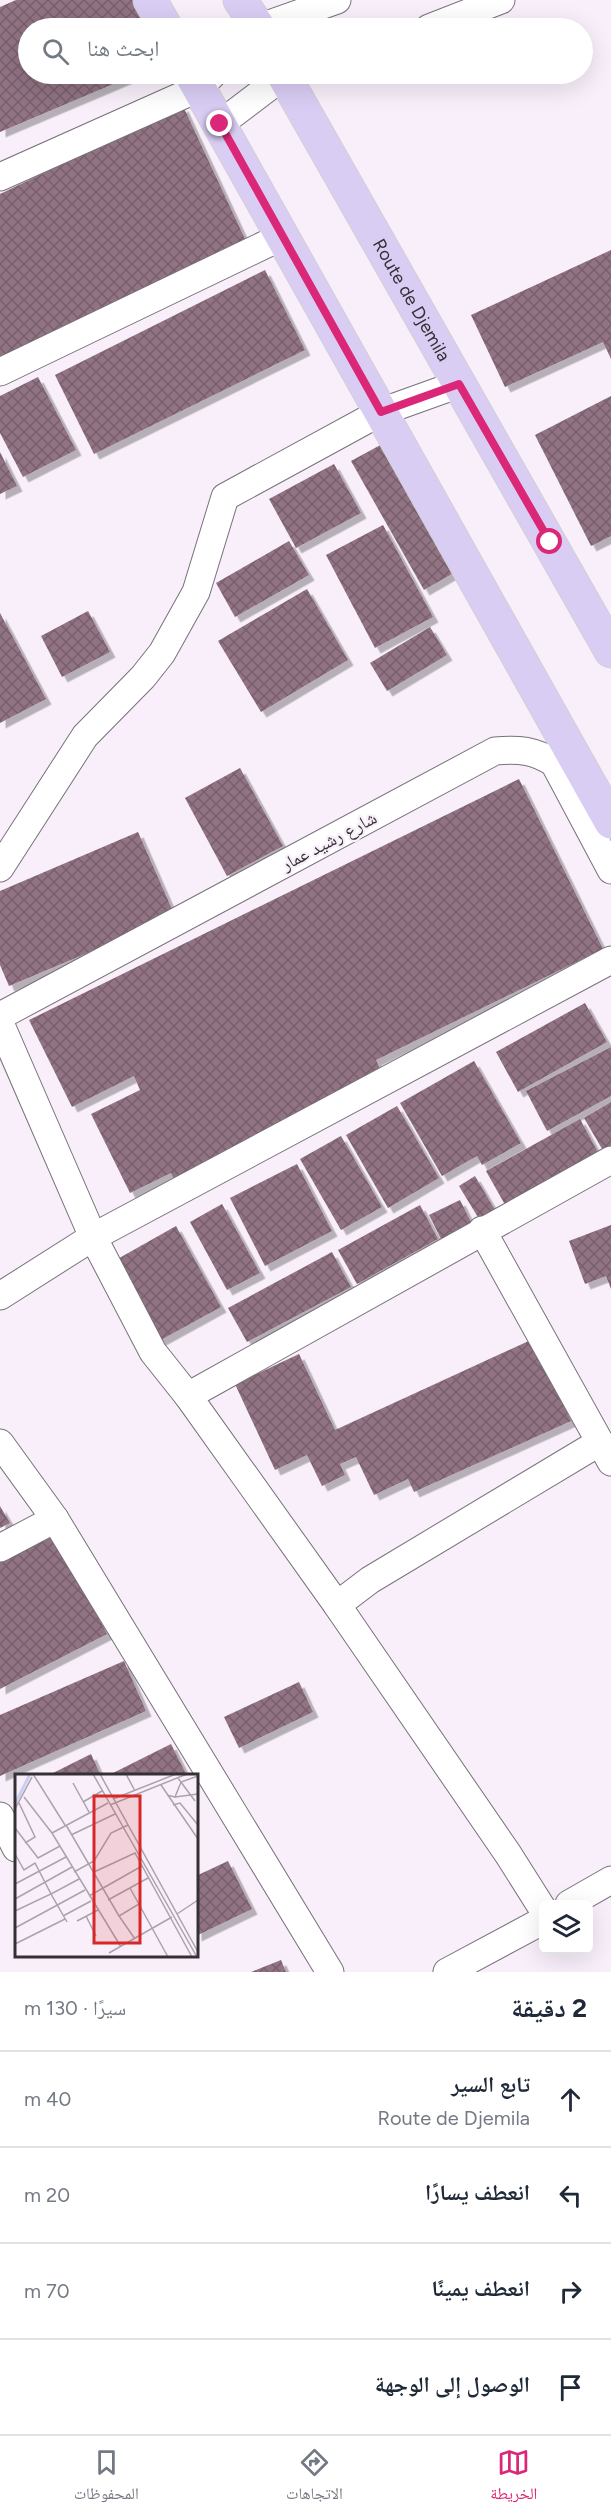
<!DOCTYPE html>
<html lang="ar">
<meta charset="utf-8">
<style>
:root{--surface:#fff;--page:#f2f2f3;--text:#1f2937;--muted:#747a83;--line:#e0e1e3;--accent:#db2777}
body{margin:0;font-family:Figtree,"Noto Naskh Arabic",sans-serif;background:var(--page);color:var(--text);direction:rtl}
.controls{position:absolute;right:18px;bottom:18px;display:grid;overflow:hidden;border-radius:9px;box-shadow:0 6px 24px #0002}
.controls button{width:54px;height:54px;display:grid;place-items:center;padding:0;border:0;border-bottom:2px solid var(--line);background:var(--surface);color:var(--text);font:30px sans-serif}
.stop{position:absolute;width:18px;height:18px;margin:-14px;border:4px solid #db2777;border-radius:50%;background:#fff}
.stop.end{background:#db2777;border-color:#fff;box-shadow:0 2px 6px #0008}
.list{margin:0;padding:0;list-style:none}
h2{display:flex;justify-content:space-between;align-items:center;height:78px;margin:0;padding:0 24px;font-size:26px}
h2 small{font-size:20px;font-weight:400;color:var(--muted)}
.list li{display:grid;grid-template-columns:39px 1fr auto;gap:18px;align-items:center;box-sizing:border-box;height:96px;padding:0 24px;border-top:2px solid var(--line)}
.list b{display:block;font-size:22px;white-space:nowrap}
.list p{margin:0;font-size:20px;white-space:nowrap;color:var(--muted)}
.list em{font-size:20px;font-style:normal;color:var(--muted)}
.icon{flex:none;width:33px;height:33px;fill:none;stroke:currentColor;stroke-width:2;stroke-linecap:round;stroke-linejoin:round}
.map{position:relative;flex:none;width:611px;height:1972px;overflow:hidden;direction:ltr}
.search{position:absolute;background:var(--surface);box-shadow:0 6px 24px #0002;left:18px;right:18px;top:18px;height:66px;display:flex;align-items:center;gap:15px;box-sizing:border-box;padding:0 21px;border-radius:33px;color:var(--muted);font-size:22px}
.sheet{height:462px;background:var(--surface)}
nav{display:flex;justify-content:space-around;align-items:center;box-sizing:border-box;height:84px;border-top:2px solid var(--line);background:var(--surface);font-size:16px;color:var(--muted)}
nav a{display:grid;justify-items:center;gap:3px}
nav .on{color:var(--accent)}
.map>svg:first-child{display:block}
.building{fill:url(#building-cross-hatch);filter:url(#shadow)}
.lines{fill:none;stroke-linecap:round;stroke-linejoin:round}
.street-casing{stroke:#78717a;stroke-width:29}
.primary-casing{stroke:#d2d1d2;stroke-width:35}
.street{stroke:#fff;stroke-width:27}
.primary{stroke:#d9cdf4;stroke-width:33}
.route{stroke:#db2777;stroke-width:8}
.labels{text-anchor:middle;stroke-width:4.5;stroke-linejoin:round;paint-order:stroke}
.street-label{font-size:18px;fill:#343034;stroke:#f8effa}
.inset-river{fill:none;stroke:#c9d0ef;stroke-width:3}
.inset-road{fill:none;stroke:#aaa3ab;stroke-width:1.5}
.view{fill:#d62828;fill-opacity:0.15;stroke:#d62828;stroke-width:3}
.inset-edge{fill:none;stroke:#343034;stroke-width:3}
</style>
<div class="map">
<svg width="611" height="1972" viewBox="0 0 611 1972">
<defs>
<pattern id="building-cross-hatch" width="8" height="8" patternUnits="userSpaceOnUse" patternTransform="scale(1.5)"><rect width="8" height="8" fill="#917383"/><path d="M0 0l8 8M0 8l8-8" fill="none" stroke="#775f6c"/></pattern>
<filter id="shadow"><feDropShadow dx="5.5" dy="5.5" stdDeviation="0" flood-color="#0004"/></filter>
</defs>
<rect width="100%" height="100%" fill="#f8effa"/>
<g class="building">
<polygon points="16,0 134,0 146,28 28,28 28,74 137,74 0,132 0,7"/>
<polygon points="183,106 245,239 0,358 0,194"/>
<polygon points="611,250 611,359 603,342 505,387 471,315"/>
<polygon points="265,270 305,350 94,454 55,375"/>
<polygon points="38,377 76,450 23,477 0,433 0,396"/>
<polygon points="611,396 611,536 591,546 535,435"/>
<polygon points="384,443 457,571 424,590 351,461"/>
<polygon points="0,452 17,486 0,494"/>
<polygon points="334,464 361,513 296,548 269,499"/>
<polygon points="383,525 433,617 375,648 326,555"/>
<polygon points="289,541 309,575 235,617 216,583"/>
<polygon points="307,589 348,660 261,712 218,641"/>
<polygon points="88,611 110,652 62,677 41,636"/>
<polygon points="0,613 46,699 0,723"/>
<polygon points="430,627 447,655 387,691 370,663"/>
<polygon points="240,768 283,846 227,876 185,798"/>
<polygon points="519,779 603,949 376,1060 385,1079 175,1182 171,1173 130,1193 91,1114 140,1090 134,1076 72,1107 29,1020"/>
<polygon points="138,832 175,916 9,986 0,965 0,891"/>
<polygon points="585,1003 607,1042 518,1092 496,1052"/>
<polygon points="611,1047 611,1096 547,1131 526,1091"/>
<polygon points="474,1061 521,1143 482,1165 477,1156 442,1176 400,1103"/>
<polygon points="611,1102 611,1150 605,1154 584,1118"/>
<polygon points="397,1106 439,1178 388,1208 346,1135"/>
<polygon points="580,1119 601,1158 508,1210 486,1171"/>
<polygon points="341,1136 382,1207 341,1230 300,1159"/>
<polygon points="297,1164 332,1231 265,1266 230,1198"/>
<polygon points="475,1176 495,1210 479,1219 459,1186"/>
<polygon points="460,1200 473,1226 442,1241 429,1215"/>
<polygon points="222,1204 260,1273 227,1290 190,1222"/>
<polygon points="420,1205 438,1239 357,1284 338,1250"/>
<polygon points="611,1225 611,1289 606,1276 585,1284 569,1241"/>
<polygon points="176,1226 221,1307 159,1341 114,1261"/>
<polygon points="332,1252 351,1287 247,1342 228,1308"/>
<polygon points="533,1339 571,1421 414,1492 408,1479 374,1495 356,1457 340,1464 345,1475 322,1486 307,1455 275,1470 235,1384 299,1354 335,1430"/>
<polygon points="0,1506 10,1523 0,1528"/>
<polygon points="53,1530 107,1634 0,1689 0,1557"/>
<polygon points="124,1661 146,1711 0,1776 0,1715"/>
<polygon points="299,1682 313,1712 239,1748 224,1717"/>
<polygon points="171,1744 187,1776 107,1776"/>
<polygon points="91,1754 101,1776 47,1776"/>
<polygon points="228,1861 252,1909 196,1936 196,1876"/>
<polygon points="281,1960 286,1972 251,1972"/>
</g>
<g class="lines">
<g class="street-casing">
<g id="street">
<polyline points="258,28 337,0"/>
<polyline points="429,28 501,0"/>
<polyline points="220,124 286,74"/>
<polyline points="0,177 199,88 213,74"/>
<polyline points="0,372 283,236"/>
<polyline points="0,868 85,736 143,677 162,653 196,592 225,497 381,412 459,384"/>
<path d="M0 1016 495 751C519 749 534 750 554 763L611 870"/>
<polyline points="0,1023 93,1237 153,1352 188,1396 337,1605"/>
<polyline points="482,1230 611,1462"/>
<polyline points="0,1296 93,1237 611,960"/>
<polyline points="188,1396 611,1160"/>
<polyline points="0,1443 55,1519 330,1972"/>
<polyline points="0,1548 55,1519"/>
<polyline points="0,1816 16,1848"/>
<polyline points="569,1904 611,1880"/>
<polyline points="544,1911 508,1854 337,1605 370,1580 600,1442"/>
<polyline points="447,1972 544,1920"/>
</g>
</g>
<g class="primary-casing">
<g id="primary">
<polyline points="150,0 166,28"/>
<polyline points="240,0 259,28"/>
<polyline points="191,74 611,822"/>
<path id="s1" d="M283 74 611 651"/>
</g>
</g>
<use href="#street" class="street"/>
<use href="#primary" class="primary"/>
</g>
<g class="lines">
<polyline class="route" points="220,124 381,412 459,384 550,542"/>
</g>
<g class="labels">
<g class="street-label">
<text dy="6" stroke="none"><textPath href="#s1" startOffset="260">Route de Djemila</textPath></text>
<text transform="translate(329 841) rotate(-28)" y="6">شارع رشيد عمار</text>
</g>
</g>
<g transform="translate(15 1774)">
<rect width="183" height="183" fill="#f8effa"/>
<path class="inset-river" d="M0 30 15 0"/>
<path class="inset-road" d="M18 0 50 51M78 0 182 183M85 0 183 178M111 0 120 17M163 4 180 27M58 9 74 38M146 11 183 65M152 21 160 23 166 8 183 2M9 23 37 59 106 173M160 23 183 20M98 25 161 0M68 28 87 17M4 29 20 63 10 69M95 31 172 0M158 31 165 29 183 51M0 35 17 3M51 51 104 142M0 54 23 84 45 72M37 59 93 29M56 61 100 40M0 80 9 96 20 89 36 120 0 137M59 98 79 87 96 59 113 51M79 98 120 79 177 183M0 110 51 83M115 114 153 183M74 122 127 92M0 125 57 93M93 126 133 104M162 140 183 126M48 142 76 127M71 142 81 162M62 147 83 136M52 148 36 120 64 105M0 154 70 116M120 165 104 142 124 130M0 170 50 145M94 179 157 143"/>
<path class="view" d="M79 22H125V169H79Z"/>
<rect width="183" height="183" class="inset-edge"/>
</g>
</svg>
<div class="controls">
<button><svg class="icon" aria-label="layers" viewBox="0 0 24 24"><path d="M12 4l9 5-9 5-9-5zM3 14l9 5 9-5"/></svg></button>
</div>
<div class="stop" style="left:550px;top:542px"></div>
<div class="stop end" style="left:220px;top:124px"></div>
<div class="search"><svg class="icon" aria-label="search" viewBox="0 0 24 24"><circle cx="10" cy="10" r="6"/><path d="M15 15l6 6"/></svg>ابحث هنا</div>
</div>
<section class="sheet">
<h2>2 دقيقة<small>سيرًا · 130 m</small></h2>
<ul class="list">
<li><svg class="icon" aria-label="ahead" viewBox="0 0 24 24"><path d="M12 20V5M6 11l6-6 6 6"/></svg><div><b>تابع السير</b><p>Route de Djemila</p></div><em>40 m</em></li>
<li><svg class="icon" aria-label="left" viewBox="0 0 24 24"><path d="M17 20v-9H6M10 6l-5 5 5 5"/></svg><div><b>انعطف يسارًا</b></div><em>20 m</em></li>
<li><svg class="icon" aria-label="right" viewBox="0 0 24 24"><path d="M7 20v-9h11M14 6l5 5-5 5"/></svg><div><b>انعطف يمينًا</b></div><em>70 m</em></li>
<li><svg class="icon" aria-label="arrive" viewBox="0 0 24 24"><path d="M6 21V4h12l-3 4 3 4H6"/></svg><div><b>الوصول إلى الوجهة</b></div></li>
</ul>
</section>
<nav>
<a class="on"><svg class="icon" aria-label="map" viewBox="0 0 24 24"><path d="M3 6l6-2 6 2 6-2v14l-6 2-6-2-6 2zM9 4v14M15 6v14"/></svg>الخريطة</a>
<a><svg class="icon" aria-label="directions" viewBox="0 0 24 24"><path d="M12 3l9 9-9 9-9-9zM9 14v-3h6M13 9l2 2-2 2"/></svg>الاتجاهات</a>
<a><svg class="icon" aria-label="saved" viewBox="0 0 24 24"><path d="M7 4h10v16l-5-4-5 4z"/></svg>المحفوظات</a>
</nav>
